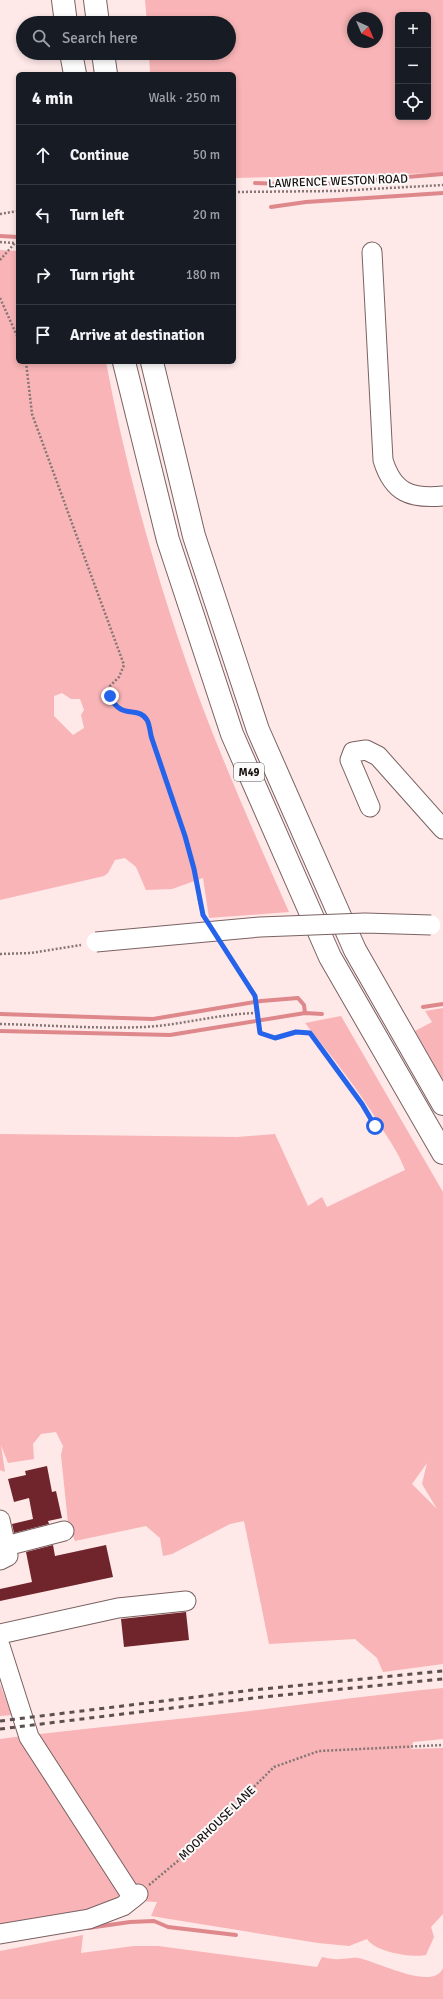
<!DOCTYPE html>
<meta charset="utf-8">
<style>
:root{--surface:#171b24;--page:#242831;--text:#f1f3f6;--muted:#9ea1a6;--line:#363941}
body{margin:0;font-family:Signika,sans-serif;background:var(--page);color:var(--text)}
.controls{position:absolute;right:12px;top:12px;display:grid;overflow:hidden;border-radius:6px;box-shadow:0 2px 6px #0003}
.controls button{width:36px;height:36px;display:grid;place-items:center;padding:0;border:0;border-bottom:1px solid var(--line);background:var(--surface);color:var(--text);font:20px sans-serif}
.compass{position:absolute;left:347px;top:12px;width:36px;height:36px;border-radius:50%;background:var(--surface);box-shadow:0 2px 6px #0003;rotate:136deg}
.stop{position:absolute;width:12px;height:12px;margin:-9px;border:3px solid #2563eb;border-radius:50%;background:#fff}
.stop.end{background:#2563eb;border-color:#fff;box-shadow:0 1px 4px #0008}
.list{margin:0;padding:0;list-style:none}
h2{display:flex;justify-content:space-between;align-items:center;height:52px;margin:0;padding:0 16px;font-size:17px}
h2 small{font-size:13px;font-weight:400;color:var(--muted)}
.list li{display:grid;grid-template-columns:26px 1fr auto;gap:12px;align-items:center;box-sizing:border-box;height:60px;padding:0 16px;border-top:1px solid var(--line)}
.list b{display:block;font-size:15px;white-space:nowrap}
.list em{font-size:13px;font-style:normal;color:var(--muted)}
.icon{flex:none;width:22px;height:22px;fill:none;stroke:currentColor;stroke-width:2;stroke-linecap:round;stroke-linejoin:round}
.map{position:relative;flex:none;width:443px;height:1999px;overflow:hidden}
.search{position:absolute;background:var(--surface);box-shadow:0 2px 6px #0003;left:16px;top:16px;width:220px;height:44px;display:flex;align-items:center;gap:10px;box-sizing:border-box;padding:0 14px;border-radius:22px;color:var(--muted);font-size:15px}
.panel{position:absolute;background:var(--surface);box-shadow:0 2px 6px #0003;left:16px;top:72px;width:220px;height:292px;border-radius:6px}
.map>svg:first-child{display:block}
.green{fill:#f8b4b6;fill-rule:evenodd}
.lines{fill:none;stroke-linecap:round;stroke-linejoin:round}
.stream{stroke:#de888c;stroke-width:4}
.building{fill:#70252d}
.minor-casing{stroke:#7a6262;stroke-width:21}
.highway-casing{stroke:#7a6262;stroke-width:24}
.path{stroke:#857676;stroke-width:2.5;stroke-dasharray:2 2;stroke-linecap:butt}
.minor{stroke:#fff;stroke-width:19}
.highway{stroke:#fff;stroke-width:22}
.rail{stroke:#5c4f4f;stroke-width:3;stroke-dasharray:5 5;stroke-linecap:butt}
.minor-bridge-casing{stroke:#7a6262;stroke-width:21;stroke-linecap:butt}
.minor-bridge{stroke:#fff;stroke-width:19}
.route{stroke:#2563eb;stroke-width:5}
.labels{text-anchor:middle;stroke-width:4;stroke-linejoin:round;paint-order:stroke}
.shield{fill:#fbfbfb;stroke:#5c5656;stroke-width:1}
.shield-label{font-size:11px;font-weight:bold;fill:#180f0f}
.street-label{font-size:12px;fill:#180f0f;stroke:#fbfbfb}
</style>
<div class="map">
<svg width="443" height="1999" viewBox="0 0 443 1999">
<rect width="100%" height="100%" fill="#fee8e8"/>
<g class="green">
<path d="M145 0H443V173L234 178V74H150L149 53H229V23H147ZM398 15H428V117H398ZM353 18H377V42H353Z"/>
<path d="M0 250 18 251V362H106C128 480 162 599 204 711 230 779 260 846 289 912L209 918 203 878 172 889 146 890 136 867 125 858 115 860 108 873 104 876 0 900ZM62 693 71 699H80L84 710 81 715 84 728 73 735 54 716V696Z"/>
<polygon points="443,1008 443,1080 415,1031 432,1022 425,1011"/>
<path d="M341 1016 443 1192V1664L383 1672 377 1658 355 1639 269 1644 244 1521 230 1524 172 1554 163 1556 160 1538 146 1526 75 1541 68 1523 61 1455 63 1446 56 1432 41 1434 33 1444 34 1459 8 1463 1 1445 5 1472 0 1470V1134L237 1137 275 1134 308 1206 322 1197 327 1207 405 1170C399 1154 390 1141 381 1127 359 1090 332 1057 305 1023ZM427 1463 422 1484 437 1509 412 1484Z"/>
<polygon points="0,1684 12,1715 0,1716"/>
<path d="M443 1688V1739L413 1742 411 1749 443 1748V1914L431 1927 434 1937 426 1955C412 1958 375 1952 367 1939L349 1946 318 1943 151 1916 157 1902 137 1901 0 1929V1739C83 1728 167 1721 250 1711 315 1703 379 1694 443 1688Z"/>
<path d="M83 1935 81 1953 134 1946H158L317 1967 322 1957C328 1958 334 1960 340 1959 346 1959 353 1957 358 1958 377 1961 433 1992 443 1968V1999H0V1951Z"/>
</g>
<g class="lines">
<g class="stream">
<polyline points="255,183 311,185 443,174"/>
<polyline points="271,207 306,202 443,193"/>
<polyline points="0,236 18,237"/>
<polyline points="423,1007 443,1004"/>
<polyline points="0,1014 153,1019 261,1001 298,998 304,1005 305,1013"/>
<polyline points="0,1031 170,1035 305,1013 322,1014"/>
<polyline points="88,1928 130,1922 154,1921 168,1927 236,1935"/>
</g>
</g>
<g class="building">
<polygon points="47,1466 52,1492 56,1491 62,1518 48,1521 49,1524 14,1533 12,1524 33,1519 29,1498 14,1502 8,1479 26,1475 25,1471"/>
<polygon points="53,1545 55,1556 106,1545 113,1577 0,1601 0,1589 32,1582 26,1552"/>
<polygon points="186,1612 189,1640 124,1647 121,1619"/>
</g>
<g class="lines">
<g class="minor-casing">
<g id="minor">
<path d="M372 252 383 460C393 493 411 499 443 496"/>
<polyline points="370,807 350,760 353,752 366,750 378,756 443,829"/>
<polyline points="0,1520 8,1556 0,1560"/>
<polyline points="6,1546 64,1531"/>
<polyline points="0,1634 118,1608 186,1601"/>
<polyline points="0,1646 29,1737 133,1898"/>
<polyline points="0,1934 89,1919 123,1906 138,1894"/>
</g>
</g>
<g class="highway-casing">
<g id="highway">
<polyline points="63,0 66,23"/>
<polyline points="95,0 98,23"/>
<polyline points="71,53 75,74"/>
<polyline points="103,53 106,74"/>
<polyline points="124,362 168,540 232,734 330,957 443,1153"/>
<polyline points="152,362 194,536 258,730 355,950 443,1104"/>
</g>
</g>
<g class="path">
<polyline points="234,192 336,191 443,185"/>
<polyline points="0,214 18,211"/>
<polyline points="0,242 14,243"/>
<polyline points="0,260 15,243 18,242"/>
<polyline points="0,298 18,338"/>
<path d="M26 362 32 414 124 665 119 677 110 686C109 725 140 701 147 722 151 731 152 742 156 751 169 790 183 828 194 867 198 882 197 903 204 917"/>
<polyline points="223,947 255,996 256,1013"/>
<polyline points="0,954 31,953 81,945"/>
<path d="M0 1024C48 1025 96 1029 144 1027 182 1025 218 1014 256 1013L260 1033 275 1038 296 1032 310 1033 362 1103 375 1126"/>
<polyline points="149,1885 185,1855 274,1767 319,1751 443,1745"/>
</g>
<use href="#minor" class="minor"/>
<use href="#highway" class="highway"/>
<g class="rail">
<polyline points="0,1721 253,1690 443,1671"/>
<polyline points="0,1729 254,1698 443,1679"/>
</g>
<g class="minor-bridge-casing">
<polyline id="minor-bridge" points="96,942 260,927 365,923 431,925"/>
</g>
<use href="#minor-bridge" class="minor-bridge"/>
</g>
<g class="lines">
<path class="route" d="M110 696C121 721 138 705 147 720 150 725 150 734 152 739L185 836 194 869 203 915 255 996 260 1033 275 1038 296 1032 310 1033 362 1104 375 1126"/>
</g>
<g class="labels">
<rect class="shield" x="234" y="763" width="30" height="18" rx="3"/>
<g class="shield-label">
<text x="249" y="776">M49</text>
</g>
<g class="street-label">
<text transform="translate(338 181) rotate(-2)" y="4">LAWRENCE WESTON ROAD</text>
<text transform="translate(217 1823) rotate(-44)" y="4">MOORHOUSE LANE</text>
</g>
</g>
</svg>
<div class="controls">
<button>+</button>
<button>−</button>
<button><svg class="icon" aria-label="locate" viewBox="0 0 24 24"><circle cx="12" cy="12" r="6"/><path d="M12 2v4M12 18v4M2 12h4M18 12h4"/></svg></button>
</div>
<svg class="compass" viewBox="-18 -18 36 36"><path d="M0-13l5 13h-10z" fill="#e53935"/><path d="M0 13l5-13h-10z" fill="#9ea1a6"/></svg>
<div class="stop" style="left:375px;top:1126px"></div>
<div class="stop end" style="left:110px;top:696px"></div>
<div class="search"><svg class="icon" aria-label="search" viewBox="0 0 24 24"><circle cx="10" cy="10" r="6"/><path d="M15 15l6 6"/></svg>Search here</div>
<section class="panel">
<h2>4 min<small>Walk · 250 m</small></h2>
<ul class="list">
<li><svg class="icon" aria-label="ahead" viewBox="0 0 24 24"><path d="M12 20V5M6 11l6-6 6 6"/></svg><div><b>Continue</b></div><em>50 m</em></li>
<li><svg class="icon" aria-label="left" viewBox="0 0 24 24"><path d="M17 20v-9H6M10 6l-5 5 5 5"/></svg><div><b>Turn left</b></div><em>20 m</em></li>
<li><svg class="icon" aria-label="right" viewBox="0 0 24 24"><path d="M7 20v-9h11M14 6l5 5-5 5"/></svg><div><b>Turn right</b></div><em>180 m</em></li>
<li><svg class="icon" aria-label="arrive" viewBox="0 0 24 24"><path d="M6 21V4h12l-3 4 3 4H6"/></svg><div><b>Arrive at destination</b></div></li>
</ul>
</section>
</div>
